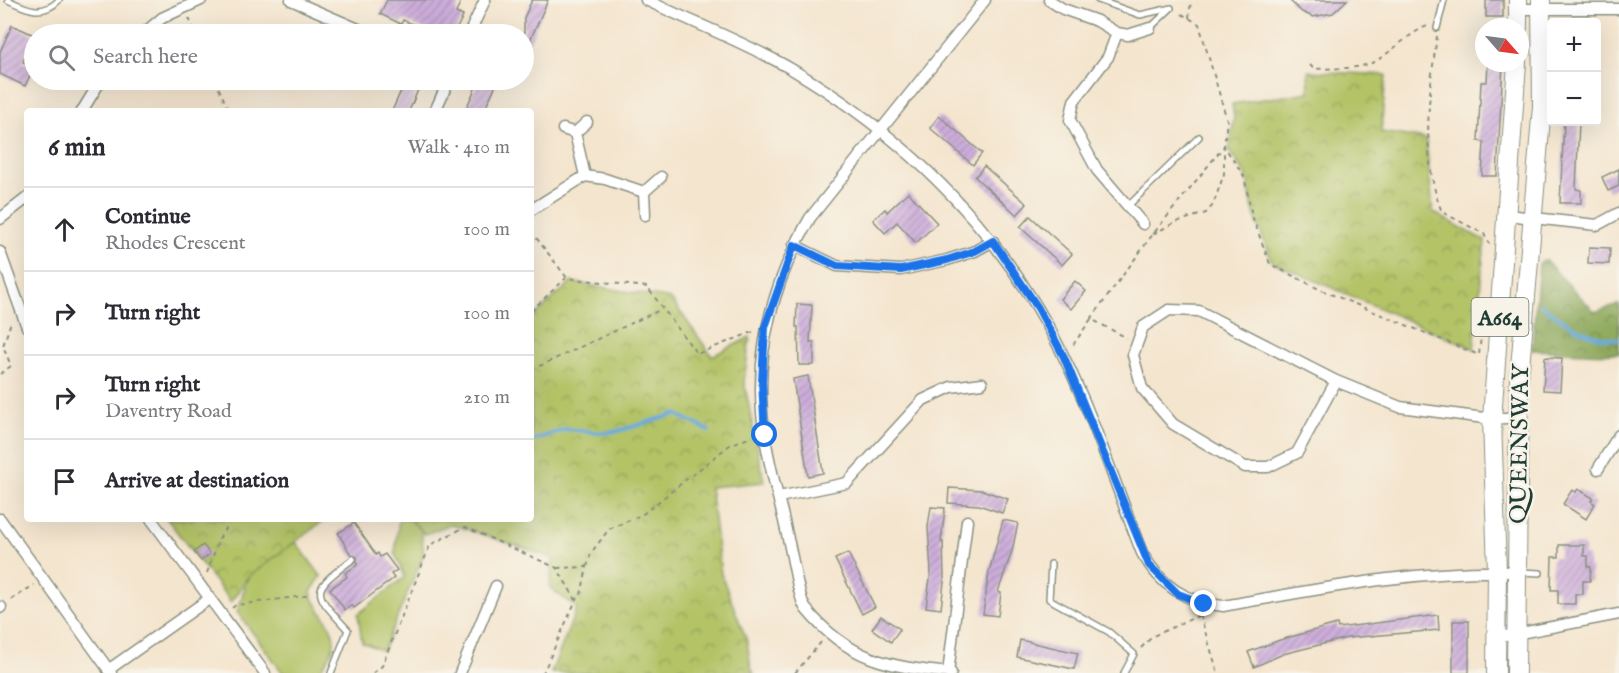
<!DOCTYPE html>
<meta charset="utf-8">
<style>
:root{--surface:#fff;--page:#f7f7f7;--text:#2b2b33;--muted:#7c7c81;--line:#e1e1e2}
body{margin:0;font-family:"IM FELL English",serif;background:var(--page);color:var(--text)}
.controls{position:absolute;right:18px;top:18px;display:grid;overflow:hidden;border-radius:6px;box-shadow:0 6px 24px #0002}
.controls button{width:54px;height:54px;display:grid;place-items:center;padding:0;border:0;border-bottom:2px solid var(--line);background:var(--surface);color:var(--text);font:30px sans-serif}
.compass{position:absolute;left:1475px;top:18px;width:54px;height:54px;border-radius:50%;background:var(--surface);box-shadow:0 6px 24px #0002;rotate:118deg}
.stop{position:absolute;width:18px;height:18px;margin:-14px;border:4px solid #1a73e8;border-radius:50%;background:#fff}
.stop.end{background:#1a73e8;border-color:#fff;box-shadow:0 2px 6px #0008}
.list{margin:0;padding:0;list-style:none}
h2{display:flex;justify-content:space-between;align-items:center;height:78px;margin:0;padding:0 24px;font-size:26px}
h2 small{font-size:20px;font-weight:400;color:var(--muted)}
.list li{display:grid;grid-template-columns:39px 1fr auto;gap:18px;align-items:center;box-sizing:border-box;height:84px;padding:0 24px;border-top:2px solid var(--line)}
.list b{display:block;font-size:22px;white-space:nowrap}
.list p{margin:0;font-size:20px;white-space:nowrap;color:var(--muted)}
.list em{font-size:20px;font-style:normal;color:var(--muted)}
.icon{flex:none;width:33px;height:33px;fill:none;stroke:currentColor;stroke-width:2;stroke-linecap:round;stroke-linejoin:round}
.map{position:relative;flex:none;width:1619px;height:673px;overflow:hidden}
.search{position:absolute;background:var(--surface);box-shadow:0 6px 24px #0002;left:24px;top:24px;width:510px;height:66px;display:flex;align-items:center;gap:15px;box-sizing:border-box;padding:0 21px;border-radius:33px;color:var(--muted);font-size:22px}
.panel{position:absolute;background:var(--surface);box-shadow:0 6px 24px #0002;left:24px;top:108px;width:510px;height:414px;border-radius:6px}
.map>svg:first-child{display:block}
.grass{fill:#b3c366;stroke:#69804d;stroke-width:1.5}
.forest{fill:url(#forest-crowns);stroke:#567348;stroke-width:1.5}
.park{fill:url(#park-crowns);stroke:#69804d;stroke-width:1.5}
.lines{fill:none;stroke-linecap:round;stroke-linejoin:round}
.stream{stroke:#6aaadd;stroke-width:4}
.building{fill:url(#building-hatch)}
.service-casing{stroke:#8a9181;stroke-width:8}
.minor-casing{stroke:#8a9181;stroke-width:13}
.trunk-casing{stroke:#8a9181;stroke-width:20}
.path{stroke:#8a9181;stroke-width:2;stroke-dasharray:4.5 4.5;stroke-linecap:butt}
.service{stroke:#fff;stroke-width:5}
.minor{stroke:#fff;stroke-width:10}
.trunk{stroke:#fff;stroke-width:18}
.route{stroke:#1a73e8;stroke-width:8}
.labels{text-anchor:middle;stroke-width:5;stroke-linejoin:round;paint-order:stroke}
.shield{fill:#f7f3e8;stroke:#60746a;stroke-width:1.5}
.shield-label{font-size:22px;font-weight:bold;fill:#1f3d34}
.street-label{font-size:24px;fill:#1f3d34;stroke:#f7f3e8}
</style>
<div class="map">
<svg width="1619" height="673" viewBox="0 0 1619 673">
<defs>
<pattern id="forest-crowns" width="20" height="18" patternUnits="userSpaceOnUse" patternTransform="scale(1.5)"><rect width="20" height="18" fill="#8ea95b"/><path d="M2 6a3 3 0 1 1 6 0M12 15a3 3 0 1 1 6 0" fill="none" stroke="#738b4c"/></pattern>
<pattern id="park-crowns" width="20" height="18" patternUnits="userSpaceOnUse" patternTransform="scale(1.5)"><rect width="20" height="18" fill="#b3c366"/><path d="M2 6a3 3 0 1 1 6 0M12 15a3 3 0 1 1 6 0" fill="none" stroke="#91a055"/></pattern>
<pattern id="building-hatch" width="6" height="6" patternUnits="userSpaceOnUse" patternTransform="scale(1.5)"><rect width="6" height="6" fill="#ceaedc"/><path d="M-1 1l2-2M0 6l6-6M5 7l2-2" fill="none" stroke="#a78fb3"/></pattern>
</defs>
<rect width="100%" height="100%" fill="#f7f3e8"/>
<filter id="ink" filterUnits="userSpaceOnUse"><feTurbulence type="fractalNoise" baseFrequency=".0167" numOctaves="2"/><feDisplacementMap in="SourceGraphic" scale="12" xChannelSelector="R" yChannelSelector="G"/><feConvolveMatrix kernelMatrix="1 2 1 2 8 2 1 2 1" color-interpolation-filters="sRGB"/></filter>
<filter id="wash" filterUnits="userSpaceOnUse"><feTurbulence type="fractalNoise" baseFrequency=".008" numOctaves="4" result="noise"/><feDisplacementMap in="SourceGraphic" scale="24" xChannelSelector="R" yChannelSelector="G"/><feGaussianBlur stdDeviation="1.35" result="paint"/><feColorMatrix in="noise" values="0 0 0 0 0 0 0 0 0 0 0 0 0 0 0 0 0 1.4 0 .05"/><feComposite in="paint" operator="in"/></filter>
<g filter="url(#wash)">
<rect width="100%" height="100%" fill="#f4e5ce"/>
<g class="grass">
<polygon points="399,519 410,519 421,530 424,554 383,651 362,642 358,614 405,577 395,553"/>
<path d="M295 541 321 576 311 592C315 611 339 626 333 648 331 656 323 666 318 673H283L237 612 248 577Z"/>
</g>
<path class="forest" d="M1545 260 1595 312 1619 304V353C1590 355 1561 351 1532 350L1539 264Z"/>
<g class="park">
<polygon points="1308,71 1386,75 1381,132 1426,139 1433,212 1485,241 1474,349 1272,262 1254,214 1246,175 1229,151 1234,117 1232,104 1309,92"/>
<polygon points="571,282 671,299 712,356 750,337 744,381 764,482 710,487 721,574 747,641 751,669 754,673 551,673 577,608 550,588 553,558 451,524 425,534 410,519 531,519 531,319"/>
<polygon points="167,519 326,519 248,577 231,602"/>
</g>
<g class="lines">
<g class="stream">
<path d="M1541 305C1563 321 1590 340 1619 339"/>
<polyline points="531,441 566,429 602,433 618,431 676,414 709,431"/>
</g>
</g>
<g id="blocks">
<g class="building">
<polygon points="387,0 461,0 456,13 463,16 454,34 436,34 403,20 401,24 380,14"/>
<polygon points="532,0 548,0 524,54 524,18"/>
<polygon points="1289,0 1347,0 1333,13 1313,17 1302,12"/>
<rect x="1486" y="0" width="17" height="17"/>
<polygon points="12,25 34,35 23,62 34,67 25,86 0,74 0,52"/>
<polygon points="1488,63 1503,64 1497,176 1482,176 1484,142 1478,141 1481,82 1487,82"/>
<polygon points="479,80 498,80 484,111 465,111"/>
<polygon points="404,84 418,90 409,111 392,111"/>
<polygon points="939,116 982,153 973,165 930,128"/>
<polygon points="1564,122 1579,122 1576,189 1581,190 1581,203 1560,203"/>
<polygon points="984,166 1027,204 1017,215 975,177"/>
<polygon points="1619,169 1619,186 1608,191 1602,177"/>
<polygon points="908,192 937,223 916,243 897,222 885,233 873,220 885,209 887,212"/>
<polygon points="1030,216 1072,254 1062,265 1020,227"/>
<polygon points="1589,247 1610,248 1609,264 1588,263"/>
<polygon points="1075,281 1086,291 1071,309 1060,299"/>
<polygon points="797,304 812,305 810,342 814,342 814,365 799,365 798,327 796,327"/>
<polygon points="1545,357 1562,358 1560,391 1543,390"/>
<polygon points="808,376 823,473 808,476 793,379"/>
<polygon points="949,488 982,490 1008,499 1002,513 979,505 948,503"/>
<polygon points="1578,489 1593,498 1591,501 1595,504 1586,519 1563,504 1572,490 1576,492"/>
<polygon points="931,507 945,508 941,542 943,542 944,582 941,609 926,607 931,571 928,527"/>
<polygon points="1003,520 1018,523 1012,551 998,592 1001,593 998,616 983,614 989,572"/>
<polygon points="354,523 376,555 378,553 380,557 385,554 397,570 391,574 394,578 354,608 352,605 345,610 330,589 347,577 345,573 357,565 357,557 351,555 338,533"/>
<polygon points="203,545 210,554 201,561 194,552"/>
<polygon points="1559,545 1584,545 1584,556 1588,556 1588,567 1591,567 1590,581 1583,581 1583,594 1575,594 1575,604 1558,604 1558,590 1551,590 1552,557 1559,557"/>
<polygon points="848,553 875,607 862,614 835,559"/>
<polygon points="1438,615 1439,630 1347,638 1283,654 1254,667 1248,652 1280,640 1337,624 1338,628"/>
<polygon points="881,616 900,629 891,642 872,629"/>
<rect x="1453" y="621" width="16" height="52"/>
<polygon points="1020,640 1078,653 1074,669 1017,657"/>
</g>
</g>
</g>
<g filter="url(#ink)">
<use href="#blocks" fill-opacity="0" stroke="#8a9181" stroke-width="1.5"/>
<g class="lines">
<g class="service-casing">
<g id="service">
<path d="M8 0C26 9 43 17 59 0"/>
<polyline points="1098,0 1140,15 1171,8"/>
<polyline points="1150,28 1170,9"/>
<polyline points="1437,28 1444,0"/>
<polyline points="1128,206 1199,137"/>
<polyline points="1051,564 1049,599 1109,632 1134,654 1124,673"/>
<polyline points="1521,572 1540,573"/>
<path d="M331 673 348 630C312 591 309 592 353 559"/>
</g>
</g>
<g class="minor-casing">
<g id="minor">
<polyline points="291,0 370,34"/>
<path d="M646 0C694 23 747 43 793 70 894 130 976 206 1037 307 1083 383 1110 471 1142 553 1161 586 1185 602 1223 606 1320 589 1417 569 1516 572"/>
<polyline points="1049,0 1063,9 1097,21 1117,33 1128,35 1150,28"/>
<polyline points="1518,9 1619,9"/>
<polyline points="1117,33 1108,57 1074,101 1070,120 1097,170 1143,224"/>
<polyline points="143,34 162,18 201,0"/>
<polyline points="469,34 485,0"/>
<polyline points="82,111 101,80"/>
<polyline points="435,111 449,80"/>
<polyline points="563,129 575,133 587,122"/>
<polyline points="575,133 585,176"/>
<polyline points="531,210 585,176 605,179 644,192"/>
<polyline points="645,215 644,192 661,177"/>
<polyline points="1507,215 1597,225 1619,213"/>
<polyline points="0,219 27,198"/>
<polyline points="794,245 837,266 901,270 947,260 975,251 993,241"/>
<polyline points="0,252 27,327"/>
<polyline points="1336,381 1199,311 1169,310 1143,327 1133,355 1142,388 1173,424 1245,467 1268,467 1297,453 1336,381 1400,407 1492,419 1519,417"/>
<polyline points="1598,469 1619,435"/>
<polyline points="779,497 847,483 923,400 951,387 982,383"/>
<polyline points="0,519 111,673"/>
<polyline points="151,519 265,673"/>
<polyline points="0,608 1,607"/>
<polyline points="1495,638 1619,614"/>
<polyline points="108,670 209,599"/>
<polyline points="460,673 496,586"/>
<polyline points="948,673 967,521"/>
<path d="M951 673C889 667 848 660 806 609 799 601 792 553 788 539 781 505 770 471 765 437 752 358 771 286 810 218L985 0"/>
</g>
</g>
<g class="trunk-casing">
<g id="trunk">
<polyline points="1518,27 1518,0"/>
<polyline points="1496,673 1497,571 1492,419 1517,63"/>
<polyline points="1516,673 1519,380 1542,106 1541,0"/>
</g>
</g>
<g class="path">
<polyline points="189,18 196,34"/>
<polyline points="1189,18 1191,0"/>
<path d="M1437 36C1429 92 1420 158 1442 212L1484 234 1489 244"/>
<path d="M1310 65 1314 69C1333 68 1359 70 1376 61 1394 50 1408 34 1427 26"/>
<polyline points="215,80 229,111"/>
<polyline points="531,231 567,278 647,287 697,354 755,331"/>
<polyline points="1153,234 1176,222 1206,213 1213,205 1224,174 1224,146 1244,176 1252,216 1270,264 1321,290 1479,355 1481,336"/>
<polyline points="531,311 566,278"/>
<polyline points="1091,319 1153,234 1224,146 1227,120 1199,24 1180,13"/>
<polyline points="1073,345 1091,319 1127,338"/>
<polyline points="531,370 662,309"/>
<polyline points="0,374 11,366 3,346 11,322"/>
<polyline points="587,567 591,553 609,529 643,514 731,444 752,437"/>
<polyline points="557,568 587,567 581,595 576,600"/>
<polyline points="207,573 219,539 231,519"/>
<polyline points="11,600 34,585"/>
<polyline points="232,608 236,605 311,595"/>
<polyline points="1200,615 1218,673"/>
<polyline points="1141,648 1153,636 1200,615"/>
<polyline points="373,673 382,666 430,545 465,527 557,568 576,600 543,673"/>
<polyline points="795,673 822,641"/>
</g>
<use href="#service" class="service"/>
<use href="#minor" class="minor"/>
<use href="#trunk" class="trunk"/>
</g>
</g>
<g class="lines" filter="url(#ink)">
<polyline class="route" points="765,435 762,382 765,327 794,245 837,266 901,270 947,260 975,251 993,241 1038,308 1064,357 1149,565 1178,594 1204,604"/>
</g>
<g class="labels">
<rect class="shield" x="1471.5" y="298" width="57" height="38" rx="4.5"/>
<g class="shield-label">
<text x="1500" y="325">A664</text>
</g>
<g class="street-label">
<text transform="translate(1519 444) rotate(-89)" y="8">QUEENSWAY</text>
</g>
</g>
</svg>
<div class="controls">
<button>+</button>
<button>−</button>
</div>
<svg class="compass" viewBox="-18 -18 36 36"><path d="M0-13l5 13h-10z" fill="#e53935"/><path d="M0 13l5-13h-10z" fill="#7c7c81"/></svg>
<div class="stop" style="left:765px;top:435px"></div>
<div class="stop end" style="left:1204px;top:604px"></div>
<div class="search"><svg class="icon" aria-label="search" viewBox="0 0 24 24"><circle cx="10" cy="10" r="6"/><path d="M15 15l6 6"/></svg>Search here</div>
<section class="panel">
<h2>6 min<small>Walk · 410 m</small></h2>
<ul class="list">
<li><svg class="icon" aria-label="ahead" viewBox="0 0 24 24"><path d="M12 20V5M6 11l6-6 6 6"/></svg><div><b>Continue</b><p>Rhodes Crescent</p></div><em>100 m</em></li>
<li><svg class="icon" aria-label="right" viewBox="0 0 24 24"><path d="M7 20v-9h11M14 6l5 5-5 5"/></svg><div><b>Turn right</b></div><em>100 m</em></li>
<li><svg class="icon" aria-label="right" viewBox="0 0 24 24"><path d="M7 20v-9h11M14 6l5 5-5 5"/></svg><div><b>Turn right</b><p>Daventry Road</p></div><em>210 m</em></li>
<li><svg class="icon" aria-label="arrive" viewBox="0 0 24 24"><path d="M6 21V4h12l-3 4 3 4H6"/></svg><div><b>Arrive at destination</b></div></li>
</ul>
</section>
</div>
